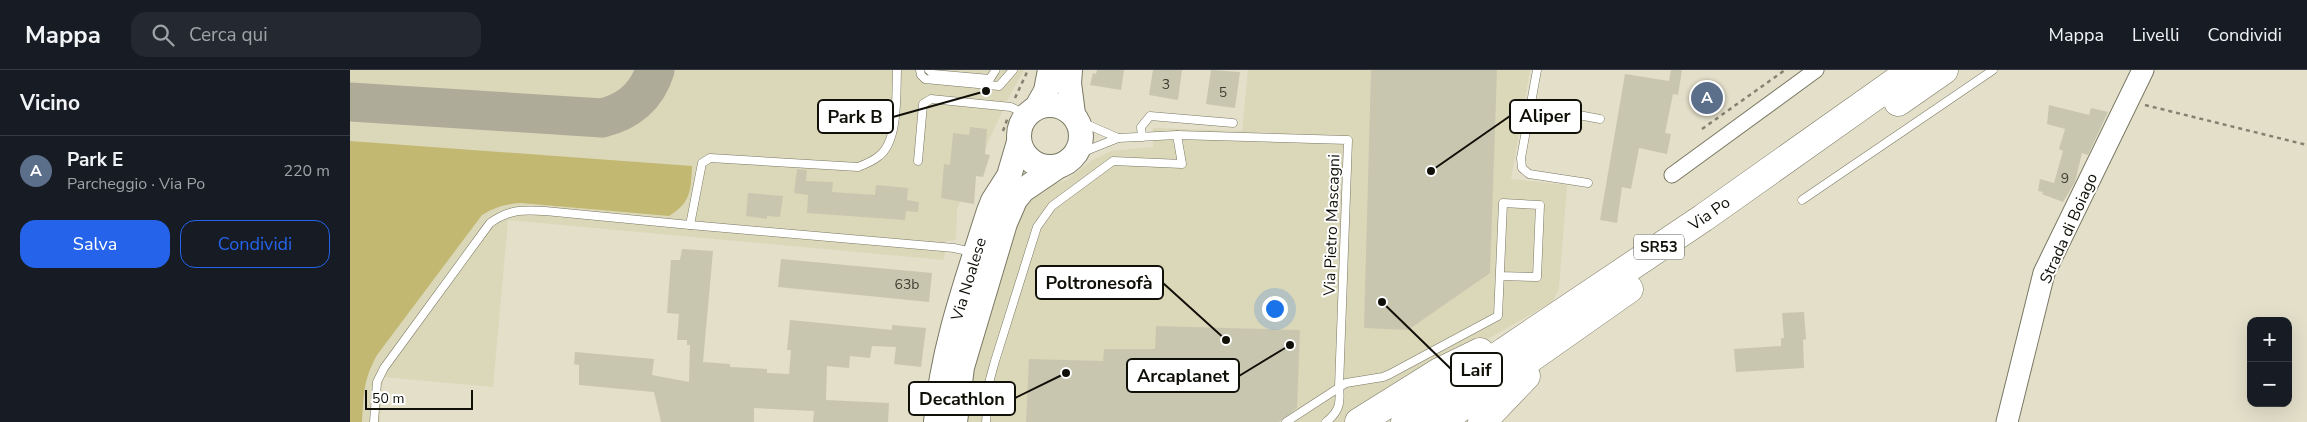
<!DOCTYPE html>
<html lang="it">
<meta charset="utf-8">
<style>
:root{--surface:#171b24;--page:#242831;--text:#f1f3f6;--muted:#9ea1a6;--line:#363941;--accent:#2563eb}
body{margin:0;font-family:"Nunito Sans",sans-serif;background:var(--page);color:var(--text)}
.controls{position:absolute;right:15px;bottom:15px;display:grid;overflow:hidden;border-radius:10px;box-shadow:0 5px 20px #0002}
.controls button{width:45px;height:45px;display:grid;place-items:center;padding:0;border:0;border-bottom:1px solid var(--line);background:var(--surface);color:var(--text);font:25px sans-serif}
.scale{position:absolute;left:15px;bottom:12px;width:108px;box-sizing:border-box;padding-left:5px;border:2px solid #111008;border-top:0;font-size:14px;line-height:18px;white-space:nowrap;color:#111008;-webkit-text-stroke:4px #fff;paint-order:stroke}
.you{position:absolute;left:924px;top:238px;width:18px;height:18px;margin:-12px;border:4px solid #fff;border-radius:50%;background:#1a73e8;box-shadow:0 0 0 8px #1a73e833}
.badge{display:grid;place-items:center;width:32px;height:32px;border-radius:50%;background:var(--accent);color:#fff;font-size:16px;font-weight:700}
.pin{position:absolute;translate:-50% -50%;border:2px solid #fff;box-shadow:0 1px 5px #0006}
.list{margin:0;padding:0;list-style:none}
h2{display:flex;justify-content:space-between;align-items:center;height:65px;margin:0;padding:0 20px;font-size:21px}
h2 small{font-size:16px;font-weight:400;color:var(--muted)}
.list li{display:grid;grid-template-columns:32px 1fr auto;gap:15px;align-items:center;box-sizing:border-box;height:70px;padding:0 20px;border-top:1px solid var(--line)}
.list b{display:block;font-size:19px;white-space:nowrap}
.list p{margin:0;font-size:16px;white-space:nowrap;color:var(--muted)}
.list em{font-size:16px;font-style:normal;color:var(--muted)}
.actions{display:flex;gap:10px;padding:15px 20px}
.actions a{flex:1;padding:11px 0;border:1px solid var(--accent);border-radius:15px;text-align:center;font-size:18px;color:var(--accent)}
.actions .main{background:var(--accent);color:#fff}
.icon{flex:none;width:28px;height:28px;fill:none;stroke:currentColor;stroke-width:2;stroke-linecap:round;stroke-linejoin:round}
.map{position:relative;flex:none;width:1957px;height:352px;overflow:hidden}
header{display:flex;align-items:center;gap:30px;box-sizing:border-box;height:70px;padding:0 25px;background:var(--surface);border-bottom:1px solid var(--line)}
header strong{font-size:24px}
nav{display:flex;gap:28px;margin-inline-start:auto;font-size:18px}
.search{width:350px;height:45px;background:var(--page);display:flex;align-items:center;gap:12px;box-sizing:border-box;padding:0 18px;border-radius:15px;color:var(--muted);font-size:19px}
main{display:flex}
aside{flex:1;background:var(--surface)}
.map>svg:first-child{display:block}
.built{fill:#dbd7b9}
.green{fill:#c3b871}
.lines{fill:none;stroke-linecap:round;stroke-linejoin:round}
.taxiway{stroke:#aeac99;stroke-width:39}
.building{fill:#c9c6b0}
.lane-casing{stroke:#7a7863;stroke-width:9}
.street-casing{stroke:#7a7863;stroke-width:17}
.secondary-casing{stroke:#7a7863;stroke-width:23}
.primary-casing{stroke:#7a7863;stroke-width:26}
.highway-casing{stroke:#7a7863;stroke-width:29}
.path{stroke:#858272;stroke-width:2.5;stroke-dasharray:4 4;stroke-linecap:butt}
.lane{stroke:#fff;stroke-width:8}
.street{stroke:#fff;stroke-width:15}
.secondary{stroke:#fff;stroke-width:21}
.primary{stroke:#fff;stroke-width:24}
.highway{stroke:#fff;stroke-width:28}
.labels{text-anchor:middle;stroke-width:4;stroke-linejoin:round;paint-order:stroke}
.number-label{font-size:14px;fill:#3f3e32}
.shield{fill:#fff;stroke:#585852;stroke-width:1}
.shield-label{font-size:15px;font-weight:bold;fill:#111008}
.street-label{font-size:16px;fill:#111008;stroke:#fff}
.leader{fill:none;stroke:#111008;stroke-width:2}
.callout-dot{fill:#111008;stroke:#fff;stroke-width:2}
.callout{fill:#fff;stroke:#111008;stroke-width:2}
.callout-label{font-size:18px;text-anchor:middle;font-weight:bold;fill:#111008}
</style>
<header>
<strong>Mappa</strong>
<div class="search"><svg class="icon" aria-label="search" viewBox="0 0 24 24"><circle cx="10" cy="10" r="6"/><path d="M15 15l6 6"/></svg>Cerca qui</div>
<nav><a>Mappa</a><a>Livelli</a><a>Condividi</a></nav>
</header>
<main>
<aside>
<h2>Vicino<small></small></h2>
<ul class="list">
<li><span class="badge" style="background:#5c6f8a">A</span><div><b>Park E</b><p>Parcheggio · Via Po</p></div><em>220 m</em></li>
</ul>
<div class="actions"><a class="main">Salva</a><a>Condividi</a></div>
</aside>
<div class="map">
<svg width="1957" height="352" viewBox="0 0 1957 352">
<rect width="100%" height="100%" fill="#e3dfc9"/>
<g class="built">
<polygon points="0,0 674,0 658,29 607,139 606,170 596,171 594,190 158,150 143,317 33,307 30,352 0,352"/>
<polygon points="898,0 1180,0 1161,109 1217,115 1209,218 1202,232 1024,335 1001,352 616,352 620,311 635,255 672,143 681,127 697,116 717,110 741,91 761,81 803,77 803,58 892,61"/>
</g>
<path class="green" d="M0 71 342 96C341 120 341 133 319 146L171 133C156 134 145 137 132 145L27 285C13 311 14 323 12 352H0Z"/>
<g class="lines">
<path class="taxiway" d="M0 32 252 48C278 42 297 26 305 0"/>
</g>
<g class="building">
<polygon points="747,0 774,0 771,20 740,15 743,3 746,4"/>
<polygon points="803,0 832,0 828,30 799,25"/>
<polygon points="861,0 890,2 885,38 856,34"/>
<polygon points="1021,0 1147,0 1140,203 1058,260 1014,258"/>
<polygon points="1321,0 1332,0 1328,25 1323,24 1315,63 1321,64 1317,84 1289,78 1281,119 1272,117 1267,153 1250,150 1275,4 1319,11"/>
<polygon points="1699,35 1739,45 1741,38 1758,42 1738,85 1732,83 1725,112 1713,132 1692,124 1693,122 1688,121 1690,109 1704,113 1713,81 1709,79 1715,59 1697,54"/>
<polygon points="620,57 637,59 635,84 640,85 633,107 626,106 624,134 591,128 594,94 600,95 603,63 619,65"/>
<polygon points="447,99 457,100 456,111 483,112 482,122 525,125 526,115 558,118 557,130 569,132 568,142 556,141 555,150 457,143 458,125 444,123"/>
<polygon points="398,123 433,126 430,147 417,146 417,149 396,146"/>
<polygon points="332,179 363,181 353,292 380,294 380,297 417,299 417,303 439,304 441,280 437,280 440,250 542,260 542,255 576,258 571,297 544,294 546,277 522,276 520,288 500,286 499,298 477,296 476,330 539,333 538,352 463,352 464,341 404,338 404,352 311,352 304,322 229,315 229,295 224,294 225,282 304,289 302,305 339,312 340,275 337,275 337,270 327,270 329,244 317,243 321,190 330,190"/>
<polygon points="431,189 582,203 579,232 428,217"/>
<polygon points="1454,242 1456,269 1453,270 1454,298 1386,302 1384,279 1431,276 1431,268 1434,268 1432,243"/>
<polygon points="806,256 950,260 947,338 929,352 676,352 679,289 753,291 754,279 805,279"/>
</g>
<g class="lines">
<g class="lane-casing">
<g id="lane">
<polyline points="570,0 571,5 575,9 649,16 663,0"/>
<polyline points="579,0 583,4 640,9 645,1"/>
<polyline points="1187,0 1171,88 1172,98 1179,104 1238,113"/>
<polyline points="1180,36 1250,49"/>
<polyline points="727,50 768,68"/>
<polyline points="792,67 791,57 800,46 883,53"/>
<path d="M723 86 768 68 827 65 998 70 989 317C991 333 989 342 976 352"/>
<polyline points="568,91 573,34 581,29 661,37 669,41 675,47"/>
<polyline points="1452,130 1643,0"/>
<polyline points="340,155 604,178 622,182"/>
<path d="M24 352 27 312 34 298 140 153C159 139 173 140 195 141L340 155 352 93 360 88 508 97C516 94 523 91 529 86 549 71 546 23 547 0"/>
<polyline points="636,352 640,309 645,291 687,157 702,136 763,91 832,94 827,65"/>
<polyline points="936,352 996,313 1033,307 1040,304 1148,246 1153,133 1190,135 1187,207 1150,206"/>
</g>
</g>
<g class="street-casing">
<polyline id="street" points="1322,105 1466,0"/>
</g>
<g class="secondary-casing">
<polyline id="secondary" points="1657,352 1694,203 1793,0"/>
</g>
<g class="primary-casing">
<g id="primary">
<polyline points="720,0 719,13 723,44"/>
<circle cx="700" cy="66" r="31"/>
<polyline points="687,37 696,21 700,0"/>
<path d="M586 352C592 279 617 210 639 141L643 131 659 106 669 72"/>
<polyline points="605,352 612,297 655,153 665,130 673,120 707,97"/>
</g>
</g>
<g class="highway-casing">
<g id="highway">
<polyline points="1548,32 1594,0"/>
<polyline points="1009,352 1089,302 1130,282"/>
<polyline points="1055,352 1155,281 1353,148 1562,0"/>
<polyline points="1090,352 1279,219"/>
<polyline points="1132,352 1176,306"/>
</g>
</g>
<g class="path">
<polyline points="665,28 678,0"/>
<polyline points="1795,35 1957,75"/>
<polyline points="1352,59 1435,0"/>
<polyline points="653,61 658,47"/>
</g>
<use href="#lane" class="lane"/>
<use href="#street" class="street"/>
<use href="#secondary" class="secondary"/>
<use href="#primary" class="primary"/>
<use href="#highway" class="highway"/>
</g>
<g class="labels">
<g class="number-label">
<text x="816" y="19">3</text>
<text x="873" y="27">5</text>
<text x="1715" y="113">9</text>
<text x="557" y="219">63b</text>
</g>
<rect class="shield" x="1284" y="164.5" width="50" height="25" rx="4"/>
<g class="shield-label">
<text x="1309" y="182">SR53</text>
</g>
<g class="street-label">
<text transform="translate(1359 143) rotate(-35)" y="6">Via Po</text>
<text transform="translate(981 155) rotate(-88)" y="6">Via Pietro Mascagni</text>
<text transform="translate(1718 158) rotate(-66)" y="6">Strada di Boiago</text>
<text transform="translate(618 209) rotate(-73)" y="6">Via Noalese</text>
</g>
</g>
<path class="leader" d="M1081 101L1160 46M636 21L543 47M876 270L813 213M1032 232L1101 299M940 275L889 306M716 303L665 328"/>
<g class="callout-dot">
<circle cx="1081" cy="101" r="5"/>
<circle cx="636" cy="21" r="5"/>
<circle cx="876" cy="270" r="5"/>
<circle cx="1032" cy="232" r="5"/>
<circle cx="940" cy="275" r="5"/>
<circle cx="716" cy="303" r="5"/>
</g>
<g class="callout">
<rect x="1160" y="30" width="71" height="33" rx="5"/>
<rect x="468" y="30" width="75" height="33" rx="5"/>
<rect x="686" y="196" width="127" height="33" rx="5"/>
<rect x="1101" y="283" width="51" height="33" rx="5"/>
<rect x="777" y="289" width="112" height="33" rx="5"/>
<rect x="559" y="312" width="106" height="33" rx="5"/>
</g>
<g class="callout-label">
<text x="1195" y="52">Aliper</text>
<text x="505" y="53">Park B</text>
<text x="749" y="219">Poltronesofà</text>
<text x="1126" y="306">Laif</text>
<text x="833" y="312">Arcaplanet</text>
<text x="612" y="335">Decathlon</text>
</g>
</svg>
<div class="controls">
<button>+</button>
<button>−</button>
</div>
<div class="scale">50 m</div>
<div class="you"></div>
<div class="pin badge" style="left:1357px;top:28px;background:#5c6f8a">A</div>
</div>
</main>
